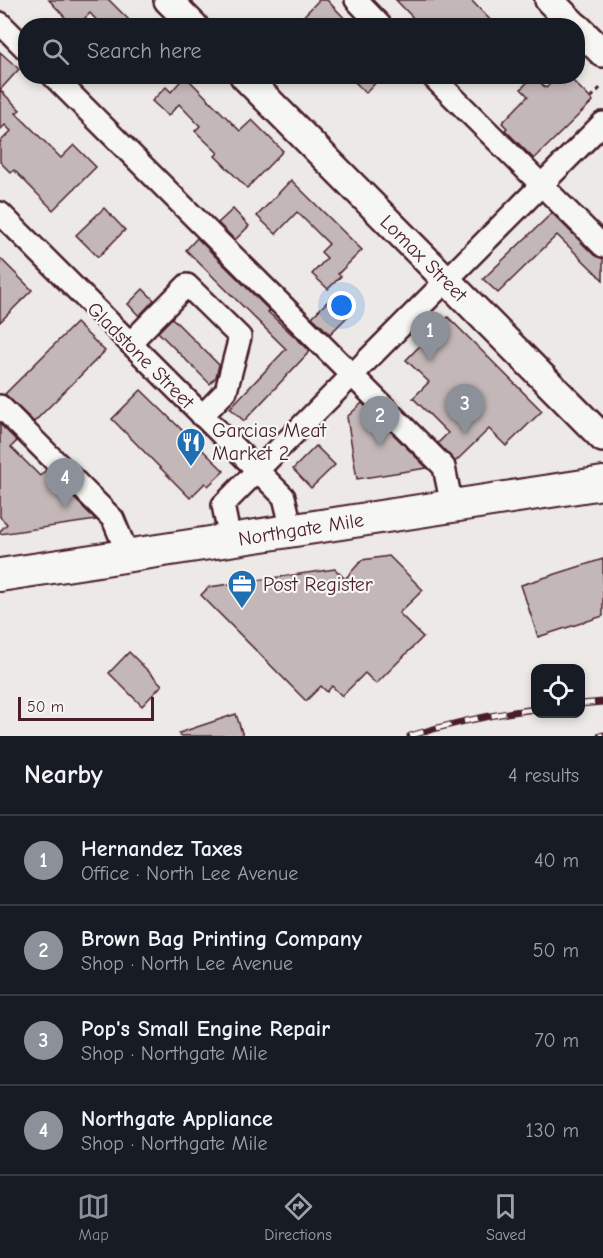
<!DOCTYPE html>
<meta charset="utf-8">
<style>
:root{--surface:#171b24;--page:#20242c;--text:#f1f3f6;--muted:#9ea1a6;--line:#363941;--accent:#8c9099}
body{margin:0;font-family:"Comic Neue",sans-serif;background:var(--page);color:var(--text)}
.controls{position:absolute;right:18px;bottom:18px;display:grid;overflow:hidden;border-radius:12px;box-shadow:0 3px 9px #0003}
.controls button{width:54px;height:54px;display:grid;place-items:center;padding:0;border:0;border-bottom:2px solid var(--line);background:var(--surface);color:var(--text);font:30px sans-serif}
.scale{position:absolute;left:18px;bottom:15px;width:136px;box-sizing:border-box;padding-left:6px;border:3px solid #4a1f2b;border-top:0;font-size:16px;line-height:21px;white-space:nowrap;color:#4a1f2b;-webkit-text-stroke:4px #f6f6f2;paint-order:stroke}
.you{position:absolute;left:342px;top:306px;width:21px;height:21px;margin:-15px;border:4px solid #fff;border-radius:50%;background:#1a73e8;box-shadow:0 0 0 9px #1a73e833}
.badge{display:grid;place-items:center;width:39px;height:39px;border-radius:50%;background:var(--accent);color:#fff;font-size:20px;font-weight:700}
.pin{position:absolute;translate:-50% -50px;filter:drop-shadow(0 2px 3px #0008)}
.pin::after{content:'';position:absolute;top:32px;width:21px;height:18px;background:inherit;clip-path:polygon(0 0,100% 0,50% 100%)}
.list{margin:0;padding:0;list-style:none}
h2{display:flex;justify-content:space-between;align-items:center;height:78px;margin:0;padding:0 24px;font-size:26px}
h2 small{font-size:20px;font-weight:400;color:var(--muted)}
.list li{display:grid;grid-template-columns:39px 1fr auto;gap:18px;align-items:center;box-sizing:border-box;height:90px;padding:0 24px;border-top:2px solid var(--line)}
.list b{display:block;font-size:22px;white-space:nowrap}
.list p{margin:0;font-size:20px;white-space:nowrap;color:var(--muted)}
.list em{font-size:20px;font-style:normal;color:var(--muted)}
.icon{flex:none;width:33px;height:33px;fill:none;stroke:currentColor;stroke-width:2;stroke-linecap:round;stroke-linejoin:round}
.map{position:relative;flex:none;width:603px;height:736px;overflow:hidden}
.search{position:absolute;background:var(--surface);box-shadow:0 3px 9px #0003;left:18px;right:18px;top:18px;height:66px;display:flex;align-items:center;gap:15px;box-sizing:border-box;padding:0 21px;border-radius:24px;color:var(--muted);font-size:22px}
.sheet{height:438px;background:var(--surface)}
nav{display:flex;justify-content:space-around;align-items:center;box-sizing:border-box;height:84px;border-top:2px solid var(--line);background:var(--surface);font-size:16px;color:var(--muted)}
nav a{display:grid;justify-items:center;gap:3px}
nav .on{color:var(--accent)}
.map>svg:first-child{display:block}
.building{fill:#c4b7b7;stroke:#4a1f2b;stroke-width:1.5}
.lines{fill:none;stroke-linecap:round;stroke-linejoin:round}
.minor-casing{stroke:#4a1f2b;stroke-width:26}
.major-casing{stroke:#4a1f2b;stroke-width:32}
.highway-casing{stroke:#4a1f2b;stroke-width:36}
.path{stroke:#4a1f2b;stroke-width:3;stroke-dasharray:6 4.5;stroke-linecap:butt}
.minor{stroke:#f6f6f2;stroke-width:21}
.major{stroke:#f6f6f2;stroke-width:27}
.highway{stroke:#f6f6f2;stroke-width:32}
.rail-casing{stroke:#4a1f2b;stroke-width:7}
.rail{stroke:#f6f6f2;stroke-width:4.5;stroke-dasharray:14;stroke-linecap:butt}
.labels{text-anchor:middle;stroke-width:4.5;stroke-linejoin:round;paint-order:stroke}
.street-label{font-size:20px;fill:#4a1f2b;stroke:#f6f6f2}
.poi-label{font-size:20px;fill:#4a1f2b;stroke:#f6f6f2;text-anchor:start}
</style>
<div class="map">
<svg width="603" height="736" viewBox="0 0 603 736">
<rect width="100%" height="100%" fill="#ece9e6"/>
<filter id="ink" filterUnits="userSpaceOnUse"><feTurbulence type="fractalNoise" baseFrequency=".0167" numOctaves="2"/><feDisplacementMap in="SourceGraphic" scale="12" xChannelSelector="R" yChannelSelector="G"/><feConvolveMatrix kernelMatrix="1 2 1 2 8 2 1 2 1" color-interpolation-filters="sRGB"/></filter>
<g filter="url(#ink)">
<g class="building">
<polygon points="49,0 109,0 135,26 102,26 90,13 77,26 73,26"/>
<polygon points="319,0 327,0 352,26 294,26"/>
<polygon points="396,0 471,0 496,26 421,26"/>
<polygon points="0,52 19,69 0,90"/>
<polygon points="185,76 240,131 252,120 283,151 247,188 215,156 218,153 195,131 200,126 179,104 168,116 152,101 166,87 171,92"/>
<polygon points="349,76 382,76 366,93"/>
<polygon points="533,76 546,88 558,76 568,76 593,101 534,159 505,130 507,128 502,123 528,96 521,89"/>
<polygon points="0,90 20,110 16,113 61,158 74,145 96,167 53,210 14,170 11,173 0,162 0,142 11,131 5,125 0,130"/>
<polygon points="291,180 362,250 338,274 341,276 328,289 312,274 327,258 321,252 329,244 297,212 276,234 257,216"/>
<polygon points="104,208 125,230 98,257 76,235"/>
<polygon points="233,209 249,226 235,240 218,223"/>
<polygon points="552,213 594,255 603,258 603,280 557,235 498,293 483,279"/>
<polygon points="197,238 270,311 268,312 310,351 244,421 230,408 286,349 186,250"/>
<polygon points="0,258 32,290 0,322"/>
<polygon points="143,289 154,300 139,316 128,304"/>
<polygon points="331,298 349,315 330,334 312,317"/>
<polygon points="448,317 542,411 506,446 489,429 455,462 438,443 448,433 413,398 429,382 406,360"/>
<polygon points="172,318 219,365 216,377 210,384 158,332"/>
<polygon points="76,323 105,351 34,422 5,394"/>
<polygon points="141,390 224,471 208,486 205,483 190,498 112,419"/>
<polygon points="362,403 427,468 357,479 347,417"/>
<polygon points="0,424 17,441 11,447 40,476 46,470 96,520 0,534 0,531 7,524 0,517"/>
<polygon points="316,446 335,465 311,488 293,469"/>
<polygon points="389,556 423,590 399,613 423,637 376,684 365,673 342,696 332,686 327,692 321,686 306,701 201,595 209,587 335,569 345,579 362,560"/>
<polygon points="603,559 603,616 538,637 521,585"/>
<polygon points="129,652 162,685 142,706 109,673"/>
<polygon points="236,714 243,736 180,736 179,733"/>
</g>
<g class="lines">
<g class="minor-casing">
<g id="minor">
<polyline points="356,0 381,26"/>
<polyline points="0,23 26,49"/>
<polyline points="53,76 444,467 452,506"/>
<polyline points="432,76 603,246"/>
<polyline points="0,213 284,497 292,530"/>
<polyline points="130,343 187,285 240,337 226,391 202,416"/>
<polyline points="0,406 113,519 128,555"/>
<polyline points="230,540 223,505 603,123"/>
</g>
</g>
<g class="major-casing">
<g id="major">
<polyline points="168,0 194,26"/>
<polyline points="549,0 575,26"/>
<polyline points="578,28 603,53"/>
<polyline points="244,76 603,438"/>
</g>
</g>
<g class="highway-casing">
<polyline id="highway" points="0,575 603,483"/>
</g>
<polyline class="path" points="590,99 600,88"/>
<use href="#minor" class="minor"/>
<use href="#major" class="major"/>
<use href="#highway" class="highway"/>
<g class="rail-casing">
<g id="rail">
<polyline points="580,704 603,702"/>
<path d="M410 736C451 723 493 714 536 709"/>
<polyline points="600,736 603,735"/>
</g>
</g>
<use href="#rail" class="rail"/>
</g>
</g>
<defs>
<g id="restaurant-pin" transform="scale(1.5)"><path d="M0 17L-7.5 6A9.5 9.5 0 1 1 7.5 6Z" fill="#1f6fb2" stroke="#f6f6f2"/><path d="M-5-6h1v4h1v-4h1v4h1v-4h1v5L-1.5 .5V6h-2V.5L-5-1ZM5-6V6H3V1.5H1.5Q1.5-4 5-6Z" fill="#fff"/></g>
<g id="office-pin" transform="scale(1.5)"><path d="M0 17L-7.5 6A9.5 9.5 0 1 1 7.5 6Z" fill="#1f6fb2" stroke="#f6f6f2"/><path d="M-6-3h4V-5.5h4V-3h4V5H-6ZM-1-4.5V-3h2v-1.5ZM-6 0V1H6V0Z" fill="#fff"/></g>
</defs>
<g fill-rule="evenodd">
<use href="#restaurant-pin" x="191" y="442"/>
<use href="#office-pin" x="242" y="584"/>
</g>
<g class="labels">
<g class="street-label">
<text transform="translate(424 258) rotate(45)" y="7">Lomax Street</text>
<text transform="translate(141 355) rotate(45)" y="7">Gladstone Street</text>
<text transform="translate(301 529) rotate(-9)" y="7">Northgate Mile</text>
</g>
<g class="poi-label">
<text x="212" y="437">Garcias Meat<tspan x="212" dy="23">Market 2</tspan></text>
<text x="263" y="591">Post Register</text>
</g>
</g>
</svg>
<div class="controls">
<button><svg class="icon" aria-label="locate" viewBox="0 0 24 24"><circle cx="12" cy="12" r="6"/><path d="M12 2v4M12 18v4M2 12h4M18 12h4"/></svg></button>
</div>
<div class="scale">50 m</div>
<div class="you"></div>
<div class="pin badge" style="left:430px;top:361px">1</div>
<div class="pin badge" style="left:380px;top:446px">2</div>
<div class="pin badge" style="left:465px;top:434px">3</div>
<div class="pin badge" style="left:65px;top:508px">4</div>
<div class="search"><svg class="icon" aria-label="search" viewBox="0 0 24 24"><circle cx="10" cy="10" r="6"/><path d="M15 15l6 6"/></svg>Search here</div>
</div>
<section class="sheet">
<h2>Nearby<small>4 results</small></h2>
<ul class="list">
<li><span class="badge">1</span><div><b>Hernandez Taxes</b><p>Office · North Lee Avenue</p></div><em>40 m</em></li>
<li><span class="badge">2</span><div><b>Brown Bag Printing Company</b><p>Shop · North Lee Avenue</p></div><em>50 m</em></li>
<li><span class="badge">3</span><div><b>Pop's Small Engine Repair</b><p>Shop · Northgate Mile</p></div><em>70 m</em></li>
<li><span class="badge">4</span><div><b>Northgate Appliance</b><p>Shop · Northgate Mile</p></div><em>130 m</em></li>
</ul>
</section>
<nav>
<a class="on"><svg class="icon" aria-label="map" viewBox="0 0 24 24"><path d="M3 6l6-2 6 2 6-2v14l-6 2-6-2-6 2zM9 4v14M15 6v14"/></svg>Map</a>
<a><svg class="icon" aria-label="directions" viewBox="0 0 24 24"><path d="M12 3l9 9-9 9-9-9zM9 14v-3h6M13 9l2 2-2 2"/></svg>Directions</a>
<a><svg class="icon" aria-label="saved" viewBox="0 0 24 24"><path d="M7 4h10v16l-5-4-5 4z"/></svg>Saved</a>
</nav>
